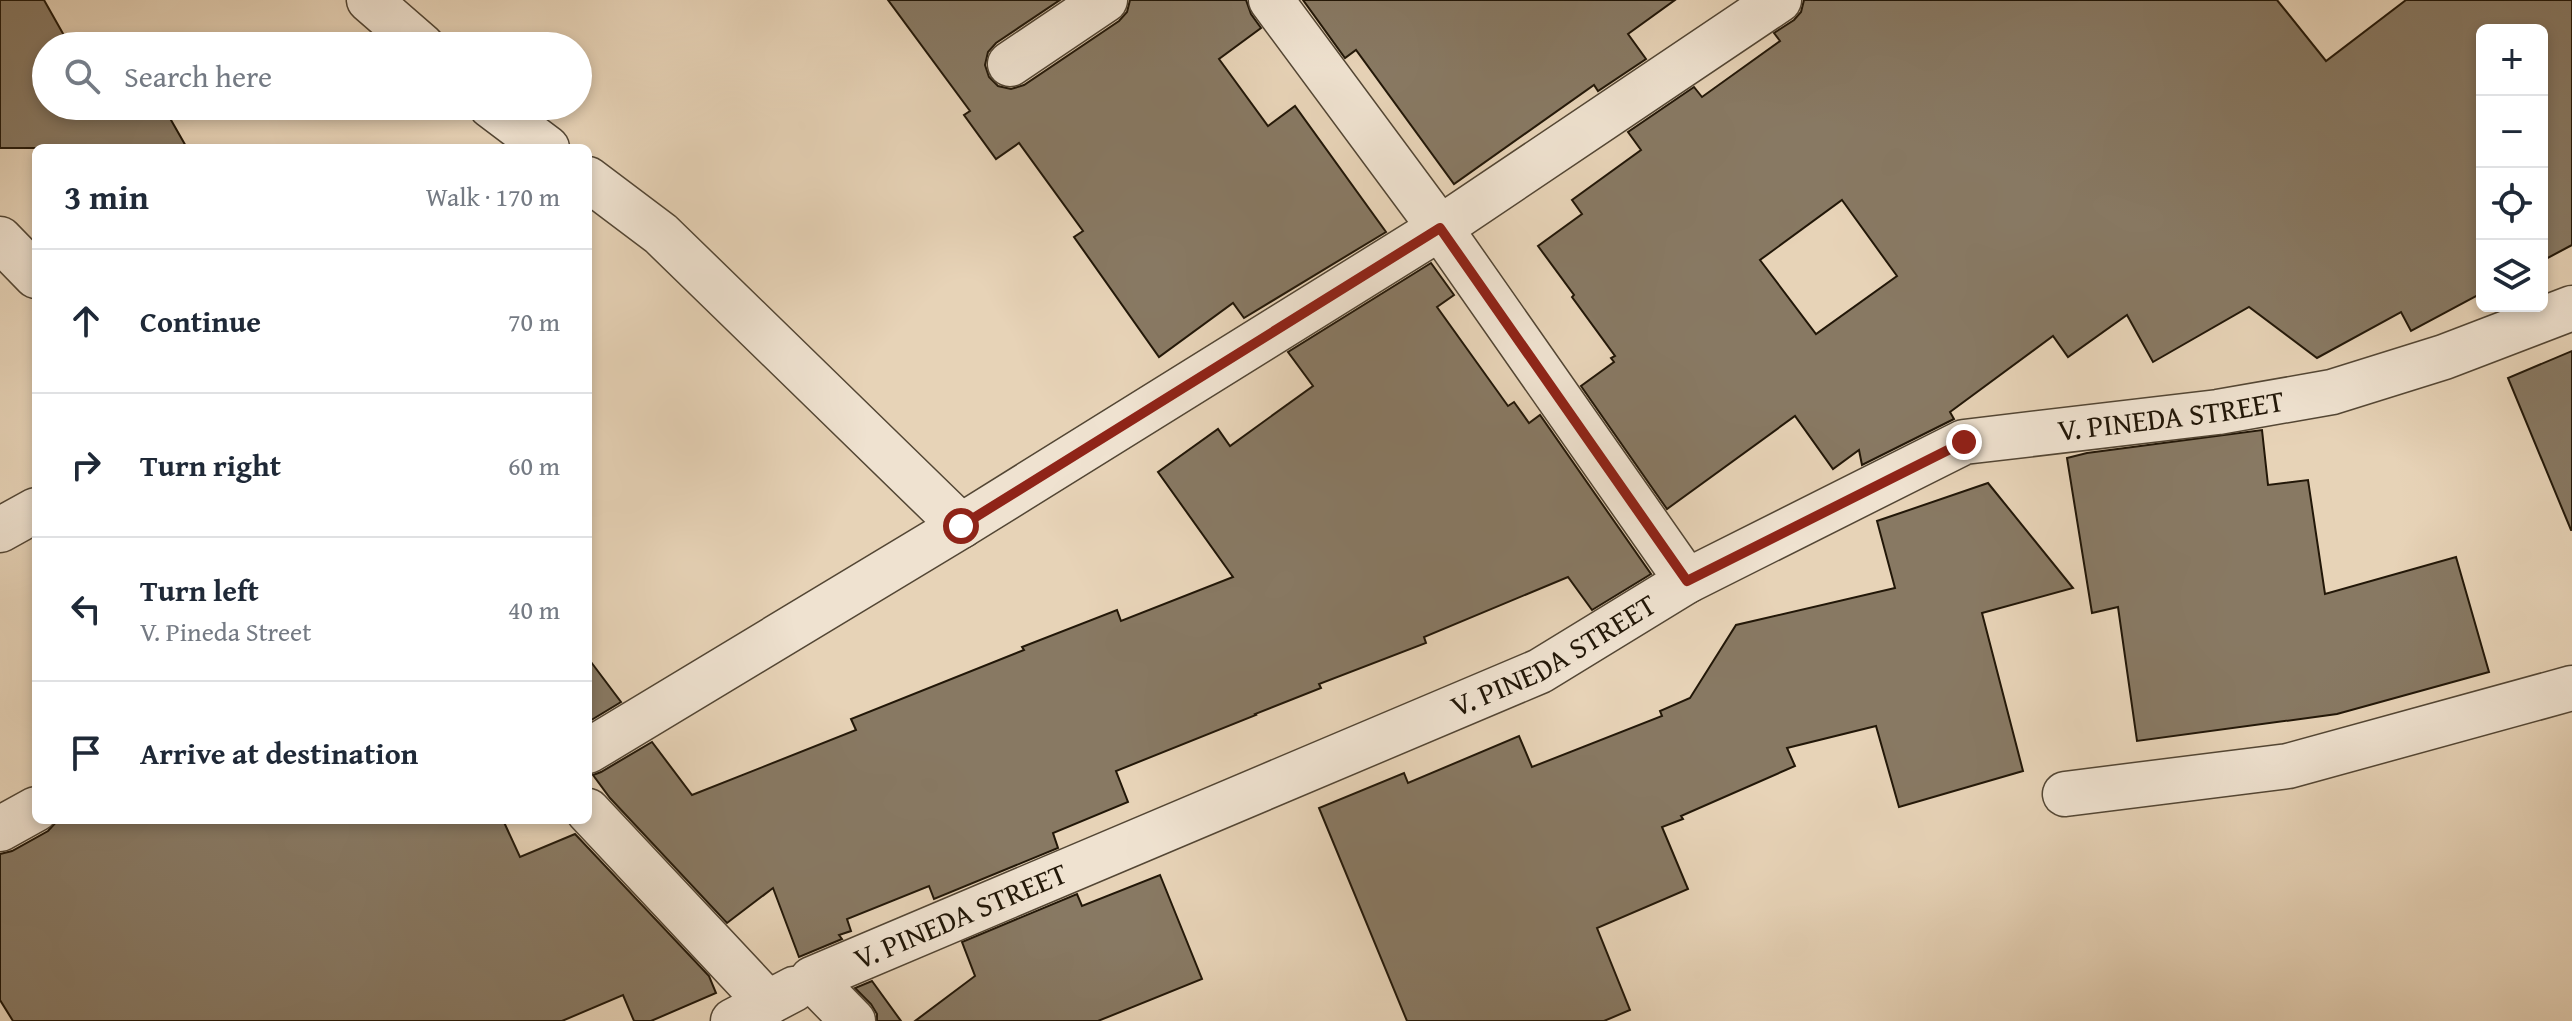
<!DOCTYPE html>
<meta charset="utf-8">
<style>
:root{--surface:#fff;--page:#f2f2f3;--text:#1f2937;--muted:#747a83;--line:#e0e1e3}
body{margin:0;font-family:"Gentium Book Plus",serif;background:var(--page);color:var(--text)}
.controls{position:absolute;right:24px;top:24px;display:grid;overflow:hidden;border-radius:12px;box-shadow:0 4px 12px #0003}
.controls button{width:72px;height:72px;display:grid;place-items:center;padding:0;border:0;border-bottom:2px solid var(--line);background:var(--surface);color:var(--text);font:40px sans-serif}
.stop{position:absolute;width:24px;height:24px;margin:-18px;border:6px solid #8f2418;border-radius:50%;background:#fff}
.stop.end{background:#8f2418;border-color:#fff;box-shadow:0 2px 8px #0008}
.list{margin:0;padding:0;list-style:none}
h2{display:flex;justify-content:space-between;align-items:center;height:104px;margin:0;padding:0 32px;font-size:34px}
h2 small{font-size:26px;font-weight:400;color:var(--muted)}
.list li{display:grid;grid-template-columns:52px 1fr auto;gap:24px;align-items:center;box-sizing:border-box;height:144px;padding:0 32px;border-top:2px solid var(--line)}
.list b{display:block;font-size:30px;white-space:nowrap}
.list p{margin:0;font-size:26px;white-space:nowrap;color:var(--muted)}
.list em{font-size:26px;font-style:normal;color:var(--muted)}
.icon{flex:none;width:44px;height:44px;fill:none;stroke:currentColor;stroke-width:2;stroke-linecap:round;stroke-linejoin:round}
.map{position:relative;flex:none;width:2572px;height:1021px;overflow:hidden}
.search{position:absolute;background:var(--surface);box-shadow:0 4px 12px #0003;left:32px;top:32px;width:560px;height:88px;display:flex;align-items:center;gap:20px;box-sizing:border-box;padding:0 28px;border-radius:44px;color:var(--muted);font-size:30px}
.panel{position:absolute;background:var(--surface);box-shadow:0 4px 12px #0003;left:32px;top:144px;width:560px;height:680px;border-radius:12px}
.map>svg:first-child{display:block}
.building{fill:#887963;stroke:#221708;stroke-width:2;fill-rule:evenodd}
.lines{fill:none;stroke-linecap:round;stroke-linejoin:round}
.minor-casing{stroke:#534634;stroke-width:47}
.tertiary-casing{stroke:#534634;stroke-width:47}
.minor{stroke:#efe2d0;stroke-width:44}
.tertiary{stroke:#efe2d0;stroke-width:44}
.route{stroke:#8f2418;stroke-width:10}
.labels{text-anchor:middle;stroke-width:7;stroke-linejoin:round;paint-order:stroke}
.street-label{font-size:30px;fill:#221708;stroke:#efe2d0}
</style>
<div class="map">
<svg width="2572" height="1021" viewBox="0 0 2572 1021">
<rect width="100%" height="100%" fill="#e7d3b7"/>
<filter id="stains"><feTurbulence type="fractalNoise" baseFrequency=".0025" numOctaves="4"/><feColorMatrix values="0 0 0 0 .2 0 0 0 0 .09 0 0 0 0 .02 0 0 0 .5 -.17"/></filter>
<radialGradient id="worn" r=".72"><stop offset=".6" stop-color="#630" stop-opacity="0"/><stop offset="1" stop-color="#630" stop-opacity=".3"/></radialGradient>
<g class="building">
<polygon points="0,0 44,0 70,46 46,46 46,106 163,106 187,148 0,148"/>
<polygon points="888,0 1060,0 996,43 988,52 985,65 989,77 998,86 1011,89 1024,85 1119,21 1127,12 1130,0 1246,0 1251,14 1261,28 1219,59 1268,126 1295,106 1386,232 1244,318 1233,303 1159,357 1074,237 1083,231 1019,143 996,159 964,115 970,111"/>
<polygon points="1303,0 1675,0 1628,34 1646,59 1598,91 1594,85 1454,184 1356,50 1345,58"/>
<path d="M1804 0H2277L2326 61 2406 0H2572V245L2542 261V30H2482V293L2411 331 2401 312 2317 358 2249 307 2153 362 2127 315 2068 357 2053 336 1950 412 1954 419 1862 465 1859 450 1833 469 1795 416 1667 509 1581 386 1614 362 1611 358 1615 356 1572 297 1574 295 1538 246 1582 214 1572 200 1641 150 1628 132 1694 87 1702 97 1780 41 1774 33 1794 20 1801 12ZM1842 200 1897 276 1816 334 1760 260Z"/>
<polygon points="1431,263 1454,295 1437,307 1508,406 1514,402 1529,423 1540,415 1651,574 1592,610 1568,577 1424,637 1426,643 1319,684 1321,688 1255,714 1256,715 1116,771 1128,802 1053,833 1058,848 934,899 929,886 847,919 851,931 839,935 842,939 799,957 773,888 727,923 610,798 593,775 601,772 652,742 692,795 856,730 851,719 1024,650 1022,647 1117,610 1121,621 1233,577 1158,472 1218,429 1230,446 1313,386 1288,352"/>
<polygon points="2572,351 2572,530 2571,530 2508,378"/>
<polygon points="2262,430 2268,485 2308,480 2325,594 2456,557 2489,672 2337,714 2137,741 2118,607 2092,613 2067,458 2087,453"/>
<polygon points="1988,483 2073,588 1982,613 2023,771 1899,807 1876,726 1787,748 1795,766 1681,816 1683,819 1662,827 1688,889 1597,928 1630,1010 1604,1021 1407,1021 1319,808 1404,773 1408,783 1519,736 1532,767 1662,716 1660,711 1690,698 1736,625 1895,588 1877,521"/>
<polygon points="588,658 621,702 588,722"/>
<polygon points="58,820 503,820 520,857 575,834 709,976 716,993 651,1021 634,1021 623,995 562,1021 13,1021 0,1000 0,854 12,851 48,831"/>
<polygon points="1160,875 1202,979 1098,1021 915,1021 975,976 962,942 1077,894 1082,906"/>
<polygon points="872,981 901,1021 877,1021 877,1014 871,1004 855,988"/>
</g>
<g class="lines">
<g class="minor-casing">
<g id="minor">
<polyline points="369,0 422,46"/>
<polyline points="1271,0 1440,228 1687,581"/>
<polyline points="1010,64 1105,0"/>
<polyline points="491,106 547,148"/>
<polyline points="588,179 661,234 961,526"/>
<polyline points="0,239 36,276"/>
<polyline points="0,530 36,510"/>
<polyline points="588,751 961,526 1440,228 1779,0"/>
<polyline points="2065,794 2288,766 2572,688"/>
<polyline points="588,811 768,1003"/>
<polyline points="0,829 36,809"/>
<polyline points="733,1021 794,989"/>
</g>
</g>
<g class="tertiary-casing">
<g id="tertiary">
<path id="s1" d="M853 1021 812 979 1540 671 1687 581 1964 442 2218 412 2332 392 2444 357 2572 308"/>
</g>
</g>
<use href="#minor" class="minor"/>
<use href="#tertiary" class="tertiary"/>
</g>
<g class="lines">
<polyline class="route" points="961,526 1440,228 1687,581 1964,442"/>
</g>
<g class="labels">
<g class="street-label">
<text dy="10" stroke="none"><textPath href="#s1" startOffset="1540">V. PINEDA STREET</textPath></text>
<text dy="10" stroke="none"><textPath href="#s1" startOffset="868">V. PINEDA STREET</textPath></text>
<text dy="10" stroke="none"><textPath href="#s1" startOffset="220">V. PINEDA STREET</textPath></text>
</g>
</g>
<rect width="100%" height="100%" filter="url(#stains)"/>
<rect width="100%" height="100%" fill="url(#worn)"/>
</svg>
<div class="controls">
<button>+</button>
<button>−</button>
<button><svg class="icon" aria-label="locate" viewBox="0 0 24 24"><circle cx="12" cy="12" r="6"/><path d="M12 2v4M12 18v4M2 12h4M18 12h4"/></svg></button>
<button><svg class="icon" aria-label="layers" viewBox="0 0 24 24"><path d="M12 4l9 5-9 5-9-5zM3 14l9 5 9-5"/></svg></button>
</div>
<div class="stop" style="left:961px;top:526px"></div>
<div class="stop end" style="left:1964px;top:442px"></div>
<div class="search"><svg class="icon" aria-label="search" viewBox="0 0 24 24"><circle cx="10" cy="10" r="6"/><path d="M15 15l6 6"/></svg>Search here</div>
<section class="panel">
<h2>3 min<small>Walk · 170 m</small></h2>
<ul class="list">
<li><svg class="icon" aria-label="ahead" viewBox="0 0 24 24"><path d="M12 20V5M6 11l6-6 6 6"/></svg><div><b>Continue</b></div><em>70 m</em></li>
<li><svg class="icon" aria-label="right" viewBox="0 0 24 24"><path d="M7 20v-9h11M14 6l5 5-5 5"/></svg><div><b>Turn right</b></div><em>60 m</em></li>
<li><svg class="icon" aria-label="left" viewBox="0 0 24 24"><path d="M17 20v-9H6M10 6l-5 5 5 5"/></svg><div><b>Turn left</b><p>V. Pineda Street</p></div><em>40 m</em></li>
<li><svg class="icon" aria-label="arrive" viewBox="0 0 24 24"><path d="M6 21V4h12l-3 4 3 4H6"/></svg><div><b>Arrive at destination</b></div></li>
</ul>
</section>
</div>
